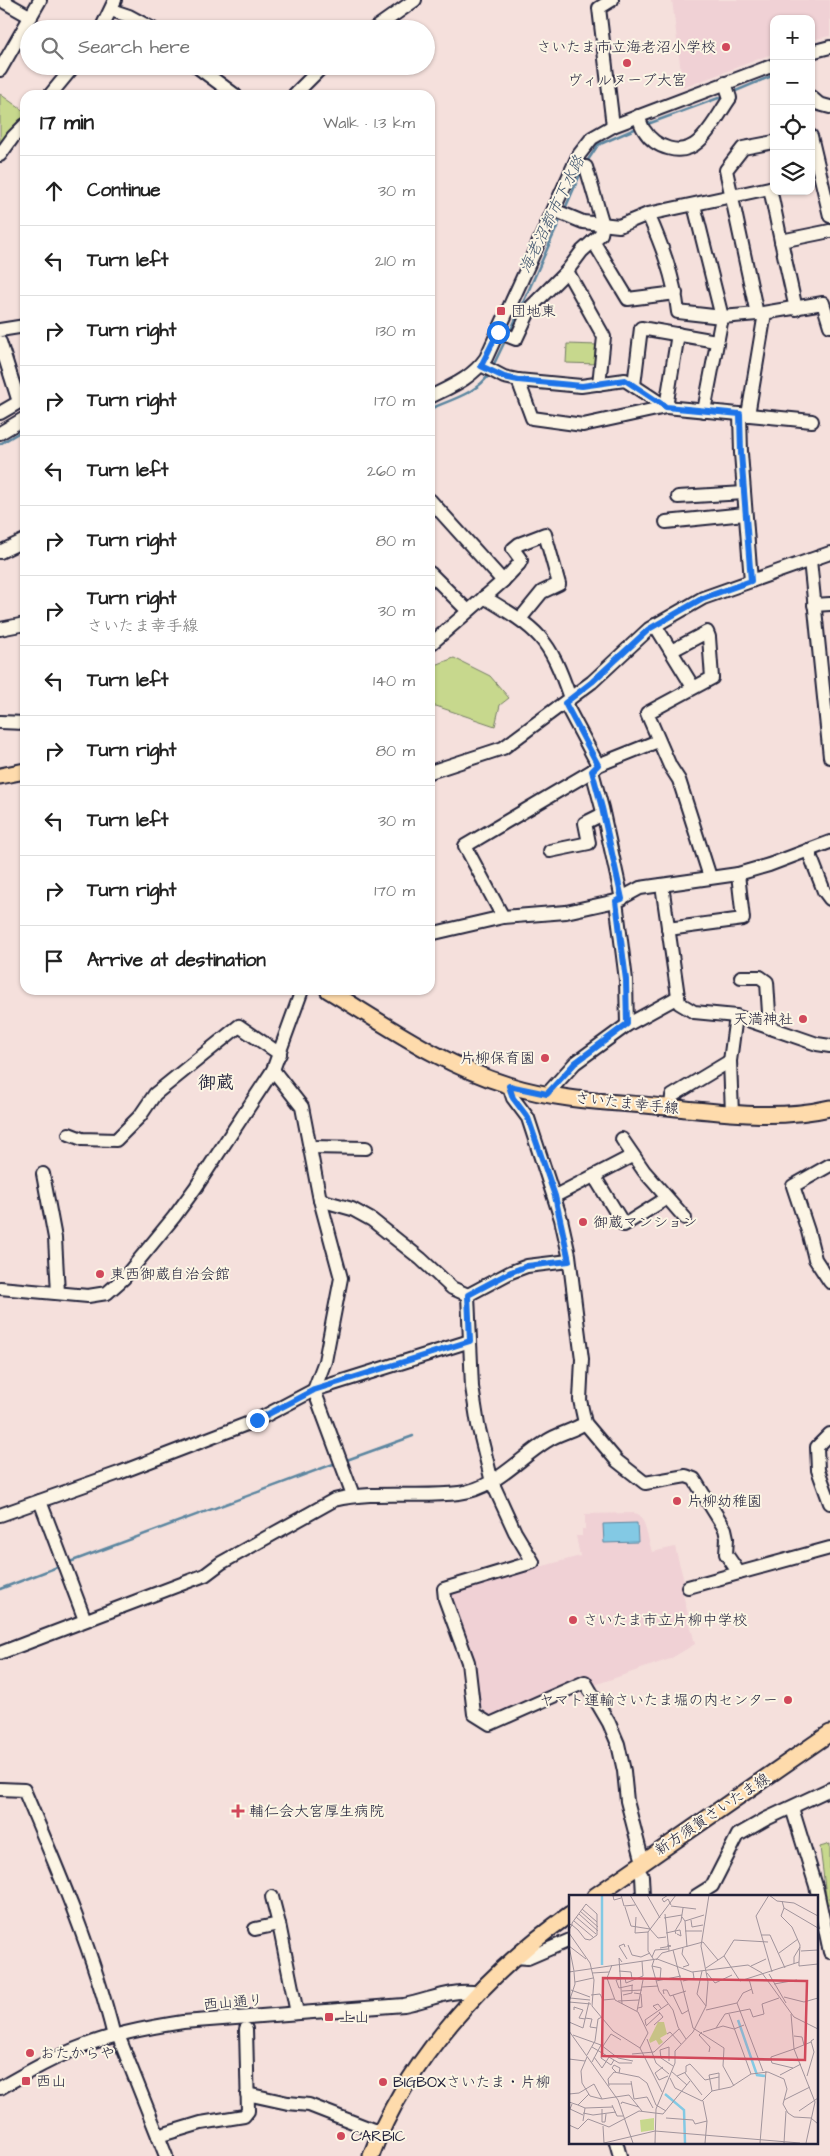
<!DOCTYPE html>
<meta charset="utf-8">
<style>
:root{--surface:#fff;--page:#f6f6f6;--text:#222;--muted:#767676;--line:#e0e0e0}
body{margin:0;font-family:"Architects Daughter","Klee One",sans-serif;background:var(--page);color:var(--text)}
.controls{position:absolute;right:15px;top:15px;display:grid;overflow:hidden;border-radius:10px;box-shadow:0 1px 4px #0004}
.controls button{width:45px;height:45px;display:grid;place-items:center;padding:0;border:0;border-bottom:1px solid var(--line);background:var(--surface);color:var(--text);font:25px sans-serif}
.stop{position:absolute;width:15px;height:15px;margin:-11px;border:4px solid #1a73e8;border-radius:50%;background:#fff}
.stop.end{background:#1a73e8;border-color:#fff;box-shadow:0 1px 5px #0008}
.list{margin:0;padding:0;list-style:none}
h2{display:flex;justify-content:space-between;align-items:center;height:65px;margin:0;padding:0 20px;font-size:21px}
h2 small{font-size:16px;font-weight:400;color:var(--muted)}
.list li{display:grid;grid-template-columns:32px 1fr auto;gap:15px;align-items:center;box-sizing:border-box;height:70px;padding:0 20px;border-top:1px solid var(--line)}
.list b{display:block;font-size:19px;white-space:nowrap}
.list p{margin:0;font-size:16px;white-space:nowrap;color:var(--muted)}
.list em{font-size:16px;font-style:normal;color:var(--muted)}
.icon{flex:none;width:28px;height:28px;fill:none;stroke:currentColor;stroke-width:2;stroke-linecap:round;stroke-linejoin:round}
.map{position:relative;flex:none;width:830px;height:2156px;overflow:hidden}
.search{position:absolute;background:var(--surface);box-shadow:0 1px 4px #0004;left:20px;top:20px;width:415px;height:55px;display:flex;align-items:center;gap:12px;box-sizing:border-box;padding:0 18px;border-radius:28px;color:var(--muted);font-size:19px}
.panel{position:absolute;background:var(--surface);box-shadow:0 1px 4px #0004;left:20px;top:90px;width:415px;height:905px;border-radius:15px}
.map>svg:first-child{display:block}
.built{fill:#f0d1d5}
.green{fill:#c7d88d;stroke:#747d64}
.water{fill:#83c9e4;stroke:#5c86a0}
.lines{fill:none;stroke-linecap:round;stroke-linejoin:round}
.stream{stroke:#5c86a0;stroke-width:2.5}
.minor-casing{stroke:#22223b;stroke-width:16}
.major-casing{stroke:#22223b;stroke-width:19}
.minor{stroke:#fcf5e5;stroke-width:12}
.major{stroke:#fedbac;stroke-width:15}
.route{stroke:#1a73e8;stroke-width:6}
.poi-dot{fill:#d1495b;stroke:#fcf5e5;stroke-width:2}
.labels{text-anchor:middle;stroke-width:4;stroke-linejoin:round;paint-order:stroke}
.poi-label{font-size:15px;fill:#22223b;stroke:#fcf5e5;text-anchor:start}
.street-label{font-size:15px;fill:#22223b;stroke:#fcf5e5}
.water-label{font-size:16px;font-style:italic;fill:#3f546e;stroke:#fcf5e5}
.quarter-label{font-size:18px;font-weight:bold;fill:#22223b;stroke:#fcf5e5}
.inset-river{fill:none;stroke:#83c9e4;stroke-width:2.5}
.inset-road{fill:none;stroke:#a1949c;stroke-width:1}
.view{fill:#d1495b;fill-opacity:0.15;stroke:#d1495b;stroke-width:2.5}
.inset-edge{fill:none;stroke:#22223b;stroke-width:2.5}
</style>
<div class="map">
<svg width="830" height="2156" viewBox="0 0 830 2156">
<rect width="100%" height="100%" fill="#f5e0dc"/>
<filter id="ink" filterUnits="userSpaceOnUse"><feTurbulence type="fractalNoise" baseFrequency=".02" numOctaves="2"/><feDisplacementMap in="SourceGraphic" scale="10" xChannelSelector="R" yChannelSelector="G"/><feConvolveMatrix kernelMatrix="1 2 1 2 8 2 1 2 1" color-interpolation-filters="sRGB"/></filter>
<g filter="url(#ink)">
<g class="built">
<polygon points="672,0 830,0 830,36 811,40 811,19 774,19 774,53 683,88"/>
<polygon points="634,1513 638,1514 644,1523 652,1552 675,1547 684,1581 680,1582 695,1644 670,1659 490,1721 476,1698 448,1596 451,1591 580,1556 576,1536 582,1536 582,1529 585,1529 585,1514"/>
</g>
<g class="green">
<polygon points="0,94 25,112 25,122 0,149"/>
<polygon points="567,344 598,345 598,364 566,363"/>
<polygon points="454,658 490,676 509,698 500,705 495,726 436,706 430,707 430,667"/>
<polygon points="830,1844 830,1904 827,1904 820,1847"/>
</g>
<polygon class="water" points="637,1523 638,1542 604,1543 603,1524"/>
<g class="lines">
<g class="stream">
<polyline points="731,93 774,75"/>
<polyline points="645,125 724,96"/>
<polyline points="586,163 598,145 637,128"/>
<polyline points="564,211 582,170"/>
<polyline points="510,332 561,218"/>
<polyline points="493,366 506,339"/>
<path d="M430 409C450 400 478 393 490 373"/>
<polyline points="0,444 25,429"/>
<polyline points="344,1461 413,1436"/>
<polyline points="67,1563 336,1463"/>
<polyline points="0,1589 60,1566"/>
</g>
<g class="minor-casing">
<g id="minor">
<polyline points="1,0 31,17"/>
<polyline points="612,0 599,8 613,126"/>
<polyline points="111,10 129,16 153,29"/>
<polyline points="101,29 115,0"/>
<polyline points="374,29 415,0"/>
<polyline points="811,52 830,47"/>
<polyline points="196,66 235,95"/>
<polyline points="0,70 40,0"/>
<polyline points="50,95 74,66"/>
<polyline points="294,95 323,66"/>
<polyline points="811,97 819,104 830,107"/>
<path d="M638 116C640 120 641 126 644 130 655 148 681 157 698 142 711 131 720 112 730 98L725 83"/>
<polyline points="811,136 830,216"/>
<polyline points="0,155 13,137 25,125"/>
<polyline points="586,167 603,225 601,234 582,251 567,271 604,337 599,384"/>
<polyline points="770,188 781,241"/>
<polyline points="694,205 722,317 704,411"/>
<polyline points="554,210 583,222 619,226 648,214 774,187"/>
<path d="M648 214C662 246 674 277 678 312L722 317 757 314 823 303 830 326"/>
<polyline points="593,241 628,299 676,293"/>
<polyline points="796,309 781,241 830,231"/>
<polyline points="757,314 726,170 743,148 774,142"/>
<polyline points="0,330 25,326"/>
<polyline points="498,332 516,339 531,307 567,271"/>
<polyline points="0,342 19,402 0,413"/>
<polyline points="481,365 504,377 518,380 581,386 625,380 666,407 812,421"/>
<polyline points="518,380 532,418 583,425 666,407 678,334"/>
<polyline points="634,385 641,328 716,341"/>
<path d="M430 397C452 386 472 378 486 358L578 156 592 138 613 126 774 65"/>
<polyline points="740,414 741,453 751,581"/>
<polyline points="748,415 765,313"/>
<polyline points="0,433 25,418"/>
<polyline points="678,497 744,493"/>
<polyline points="430,500 503,581 432,643 430,641"/>
<polyline points="666,522 745,514"/>
<polyline points="0,552 25,540"/>
<polyline points="810,560 830,757"/>
<polyline points="430,573 468,611"/>
<polyline points="503,581 519,564 521,560 513,549 519,544 545,534 559,584 542,592 520,619"/>
<path d="M484 597C539 630 549 637 570 698"/>
<polyline points="814,605 830,604"/>
<polyline points="655,625 693,687"/>
<polyline points="0,629 25,624"/>
<polyline points="671,651 707,632 709,637 712,678 647,713 670,766 679,780 710,877"/>
<polyline points="565,703 598,765"/>
<polyline points="0,722 25,723"/>
<polyline points="592,771 602,808 622,899"/>
<polyline points="430,772 503,748 592,682 649,629 703,598 830,553"/>
<polyline points="808,850 824,891 830,899"/>
<polyline points="550,851 589,843 585,823 603,814"/>
<polyline points="662,885 679,1003 694,1012 736,1016 817,1044 830,1046"/>
<polyline points="616,901 626,980 627,1025"/>
<polyline points="503,917 465,846 592,771 598,765 658,741"/>
<polyline points="668,929 743,919 738,874"/>
<polyline points="430,934 503,917 566,912 616,901 640,888 738,874 769,865 830,842"/>
<polyline points="741,977 760,977 767,982 770,1028"/>
<polyline points="273,1070 302,1107 320,1200 341,1278 325,1361 314,1390 353,1495"/>
<polyline points="509,1086 513,1098 528,1118 561,1219 569,1255 578,1328 582,1359 580,1400 585,1423 617,1461 645,1483 686,1476 694,1479 725,1529 727,1538 726,1554 739,1573"/>
<polyline points="547,1094 575,1063 627,1025 676,998"/>
<polyline points="671,1107 672,1096 730,1061"/>
<polyline points="732,1114 730,1061 736,1016"/>
<polyline points="69,1134 82,1139 116,1140 140,1116 155,1094 239,1026 280,1054"/>
<polyline points="622,1139 644,1171 685,1218"/>
<polyline points="310,1147 366,1148"/>
<polyline points="830,1165 793,1186 808,1231 815,1259 830,1282"/>
<polyline points="43,1174 55,1238 58,1293"/>
<polyline points="594,1176 624,1225 667,1198"/>
<polyline points="555,1196 632,1156"/>
<polyline points="320,1200 352,1209 372,1220 421,1259 452,1288 468,1295"/>
<polyline points="0,1288 88,1296 107,1293 124,1278 174,1217 196,1187 273,1070 302,990"/>
<polyline points="468,1295 472,1387 478,1425 492,1482 515,1532 533,1562 444,1589 445,1599 468,1662 474,1714 490,1724 585,1682 609,1723 618,1744 624,1771 627,1801 641,1855 644,1861"/>
<polyline points="468,1295 511,1272 527,1266 569,1261"/>
<polyline points="830,1434 817,1447 818,1470 830,1503"/>
<polyline points="40,1501 85,1620"/>
<polyline points="0,1515 119,1473 257,1420 314,1390 470,1341"/>
<polyline points="688,1587 830,1548"/>
<path d="M0 1653 205 1575 221 1563 334 1500C375 1490 417 1498 459 1493 495 1489 518 1459 547 1441 559 1433 573 1431 585 1423"/>
<path d="M0 1789 24 1790C58 1870 93 1951 114 2036"/>
<polyline points="792,1808 816,1886 830,1952"/>
<polyline points="636,1866 642,1876 643,1896"/>
<polyline points="696,1896 712,1886 738,1835 766,1819 830,1789"/>
<polyline points="272,1897 279,1924"/>
<polyline points="255,1929 279,1924 297,2013"/>
<polyline points="515,1957 528,1958 570,1940"/>
<polyline points="118,2035 166,2156"/>
<path d="M0 2088C28 2072 56 2056 86 2045 117 2033 150 2027 183 2022L404 2005C431 2000 452 1988 479 1993"/>
<polyline points="247,2094 288,2103 309,2105 381,2133"/>
<polyline points="158,2136 201,2123 244,2116 248,2111 246,2029"/>
<polyline points="616,2142 620,2156"/>
</g>
</g>
<g class="major-casing">
<g id="major">
<polyline points="0,776 25,771"/>
<path d="M328 990C386 1025 442 1065 508 1085 562 1102 620 1102 676 1108 727 1113 779 1120 830 1108"/>
<polyline points="595,1896 830,1733"/>
<path d="M371 2156C406 2061 488 1972 570 1914"/>
</g>
</g>
<use href="#minor" class="minor"/>
<use href="#major" class="major"/>
</g>
</g>
<g class="lines" filter="url(#ink)">
<polyline class="route" points="257,1420 314,1390 470,1341 468,1295 511,1272 527,1266 569,1261 555,1196 528,1118 513,1098 509,1086 547,1094 575,1063 627,1024 626,980 616,901 622,899 602,808 592,771 598,765 565,703 592,682 649,629 703,598 751,581 741,453 740,414 666,407 625,380 582,386 518,380 504,377 481,366 498,332"/>
</g>
<g class="poi-dot">
<circle cx="726" cy="47" r="5"/>
<circle cx="627" cy="63" r="5"/>
<rect x="496" y="306" width="10" height="10" rx="2.5"/>
<circle cx="803" cy="1019" r="5"/>
<circle cx="545" cy="1058" r="5"/>
<circle cx="583" cy="1222" r="5"/>
<circle cx="100" cy="1274" r="5"/>
<circle cx="677" cy="1501" r="5"/>
<circle cx="573" cy="1620" r="5"/>
<circle cx="788" cy="1700" r="5"/>
<path d="M235.5 1803.5h5v5h5v5h-5v5h-5v-5h-5v-5h5z"/>
<rect x="324" y="2012" width="10" height="10" rx="2.5"/>
<circle cx="30" cy="2053" r="5"/>
<rect x="21" y="2076" width="10" height="10" rx="2.5"/>
<circle cx="383" cy="2082" r="5"/>
<circle cx="341" cy="2136" r="5"/>
</g>
<g class="labels">
<g class="poi-label">
<text x="716" y="52" text-anchor="end">さいたま市立海老沼小学校</text>
<text x="627" y="85" text-anchor="middle">ヴィルヌーブ大宮</text>
<text x="511" y="316">団地東</text>
<text x="793" y="1024" text-anchor="end">天満神社</text>
<text x="535" y="1063" text-anchor="end">片柳保育園</text>
<text x="593" y="1227">御蔵マンション</text>
<text x="110" y="1279">東西御蔵自治会館</text>
<text x="687" y="1506">片柳幼稚園</text>
<text x="583" y="1625">さいたま市立片柳中学校</text>
<text x="778" y="1705" text-anchor="end">ヤマト運輸さいたま堀の内センター</text>
<text x="249" y="1816">輔仁会大宮厚生病院</text>
<text x="339" y="2022">上山</text>
<text x="40" y="2058">おたからや</text>
<text x="36" y="2086">西山</text>
<text x="393" y="2087">BIGBOXさいたま・片柳</text>
<text x="351" y="2141">CARBIC</text>
</g>
<g class="street-label">
<text transform="translate(627 1103) rotate(6)" y="5">さいたま幸手線</text>
<text transform="translate(712 1814) rotate(-34)" y="5">新方須賀さいたま線</text>
<text transform="translate(233 2002) rotate(-5)" y="5">西山通り</text>
</g>
<g class="water-label">
<text transform="translate(551 214) rotate(-64)" y="6">海老沼都市下水路</text>
</g>
<g class="quarter-label">
<text x="216" y="1088">御蔵</text>
</g>
</g>
<g transform="translate(569 1895)">
<rect width="249" height="249" fill="#f5e0dc"/>
<path d="M89 127H95L98 139 91 143 94 147 90 150 87 145 81 148 80 145ZM85 223V235L72 237 71 225Z" fill="#c7d88d"/>
<path class="inset-river" d="M33 70V0M169 125 188 180 196 181M96 199 115 215 116 248"/>
<path class="inset-road" d="M48 0 44 1 45 5 52 3M52 0 55 11 66 10M61 0 81 34M78 0 91 23M99 0 93 4 95 7 99 4 102 10M107 0 79 37V56L85 65 83 71 90 96 104 115 109 132 117 144M200 0 187 21 203 77M200 0 208 6 225 8 249 21M213 6 215 13 249 33M102 11 127 14M56 12 62 31 81 34 89 43 97 42M13 14 28 27M11 16 29 32M10 19 29 36M96 19 100 56M7 22 27 39M67 22 66 38 79 37M113 22 116 26 118 52M95 23 113 20M122 25 123 32 134 30M5 26 24 42M116 26 135 20M0 29 3 30 9 35 16 44 21 45 28 40V19L17 9 3 28V30L1 33 0 36M116 36H133M0 38 21 68 25 85 23 111 44 136 71 153 93 197M97 38 106 36 112 26 114 13M107 39 106 36 111 35 112 41 108 39M192 40H201L216 73M59 50 63 60 72 62 81 58M0 51 5 76M0 51 17 64M56 52 55 49 50 51 58 64M91 53 102 51 98 50M104 55 124 133 155 153 154 171 165 191M232 56 249 55M210 58 229 44M155 61 171 86 230 67 231 50 223 32 212 21 215 13M83 62 86 55 99 54M87 65 93 58 134 47 149 65M53 67 50 63 53 109M230 67V71L249 69M225 69V62L231 52M43 70 38 83 46 105 69 117 79 138 71 153M83 71 92 73 91 85M182 71 197 64M114 72 120 70 113 59 114 53M137 73 155 61 165 45 199 47M50 76 62 77 63 84M133 76 128 99 137 111M0 77 88 64 123 77 179 70 193 78 225 122 249 134M23 78 40 77M138 78 146 88 163 80M200 79 217 108M180 84 184 99M87 86 112 81M114 86 125 83 124 77M6 87 24 83M205 89 228 85M64 90 50 93 47 85 56 83 57 88 74 81 73 66M73 92 89 91M2 95 21 102M53 96 73 95M65 98 72 99 73 112 69 113M95 99 94 95H98L101 101 117 96M22 100 31 99 34 105 45 104M54 100 63 98V90M104 100 113 119 120 115M215 102 235 107 249 103M1 103 21 105M49 106 70 105M0 107 6 89 5 77M0 107 22 109M168 108 194 176M5 115V112L14 115 10 123 16 124M88 115 84 111 89 109 92 113M137 115 168 108 174 98 183 94M68 116 74 85M160 119 182 179M222 119 225 154 246 207 237 248M16 123 23 124 21 132 28 133M0 127 14 133 20 107M77 130 76 125 99 109M85 130 94 122 90 117M77 131 91 118M147 133 156 119 181 114 184 122 195 119 193 109 210 103M0 136 49 205 64 248M133 137 130 140 141 152 140 157M134 137 154 131 165 134 175 130M98 139 101 137 112 149M4 140 32 150 23 167M225 141 233 142 235 150M78 144 87 168 100 179M32 150 49 163 64 166M34 151 42 139 52 145M23 152 50 168H63M225 154 242 147M34 158 32 163 42 170 45 165M63 159 85 157 110 134M18 160 26 146 29 124 33 122M18 162 12 176 13 188 21 201 33 204M25 162 33 173 40 162M0 164 16 166M189 165H202L203 168 224 173M202 165V162L225 154M100 166V152L91 155 92 163 104 171M94 172 86 178 90 185 99 181M102 176 118 190M47 177 43 173 45 170 51 173 50 178M116 178 133 200M211 180 232 169M108 181 117 177V171L121 169 136 185 150 182M238 181 245 157 242 146 245 144M101 183 106 193 133 206 143 196 162 192 182 179 199 177 215 184 218 194 214 209 219 218 225 222 242 223 249 229M62 186 65 204M40 189H63M40 191 39 184 45 177 70 182 78 188 87 210 97 216M143 196 140 180 150 178V194M0 199 10 198 25 189 33 204 60 200 73 216M65 204 78 202 84 213M215 205 241 192M134 206 138 226 136 248M0 207 9 210 20 199M3 209 1 214 14 220M52 209 53 207 70 212M9 210 16 213 14 226M43 210 48 221H54M16 213 44 212M33 214V227H36L37 219M230 216 249 203M14 218 24 220 47 217M97 223 124 225 126 229 138 226M0 230 9 234 19 224 40 232 70 216 94 219 121 186M34 231 35 248M35 248 86 236 231 248M86 248 87 214 106 168V156L124 137 137 111 139 87 132 51 140 0M191 248 197 176M215 248 217 216"/>
<path class="view" d="M34 83 238 86 236 165 33 161Z"/>
<rect width="249" height="249" class="inset-edge"/>
</g>
</svg>
<div class="controls">
<button>+</button>
<button>−</button>
<button><svg class="icon" aria-label="locate" viewBox="0 0 24 24"><circle cx="12" cy="12" r="6"/><path d="M12 2v4M12 18v4M2 12h4M18 12h4"/></svg></button>
<button><svg class="icon" aria-label="layers" viewBox="0 0 24 24"><path d="M12 4l9 5-9 5-9-5zM3 14l9 5 9-5"/></svg></button>
</div>
<div class="stop" style="left:498px;top:332px"></div>
<div class="stop end" style="left:257px;top:1420px"></div>
<div class="search"><svg class="icon" aria-label="search" viewBox="0 0 24 24"><circle cx="10" cy="10" r="6"/><path d="M15 15l6 6"/></svg>Search here</div>
<section class="panel">
<h2>17 min<small>Walk · 1.3 km</small></h2>
<ul class="list">
<li><svg class="icon" aria-label="ahead" viewBox="0 0 24 24"><path d="M12 20V5M6 11l6-6 6 6"/></svg><div><b>Continue</b></div><em>30 m</em></li>
<li><svg class="icon" aria-label="left" viewBox="0 0 24 24"><path d="M17 20v-9H6M10 6l-5 5 5 5"/></svg><div><b>Turn left</b></div><em>210 m</em></li>
<li><svg class="icon" aria-label="right" viewBox="0 0 24 24"><path d="M7 20v-9h11M14 6l5 5-5 5"/></svg><div><b>Turn right</b></div><em>130 m</em></li>
<li><svg class="icon" aria-label="right" viewBox="0 0 24 24"><path d="M7 20v-9h11M14 6l5 5-5 5"/></svg><div><b>Turn right</b></div><em>170 m</em></li>
<li><svg class="icon" aria-label="left" viewBox="0 0 24 24"><path d="M17 20v-9H6M10 6l-5 5 5 5"/></svg><div><b>Turn left</b></div><em>260 m</em></li>
<li><svg class="icon" aria-label="right" viewBox="0 0 24 24"><path d="M7 20v-9h11M14 6l5 5-5 5"/></svg><div><b>Turn right</b></div><em>80 m</em></li>
<li><svg class="icon" aria-label="right" viewBox="0 0 24 24"><path d="M7 20v-9h11M14 6l5 5-5 5"/></svg><div><b>Turn right</b><p>さいたま幸手線</p></div><em>30 m</em></li>
<li><svg class="icon" aria-label="left" viewBox="0 0 24 24"><path d="M17 20v-9H6M10 6l-5 5 5 5"/></svg><div><b>Turn left</b></div><em>140 m</em></li>
<li><svg class="icon" aria-label="right" viewBox="0 0 24 24"><path d="M7 20v-9h11M14 6l5 5-5 5"/></svg><div><b>Turn right</b></div><em>80 m</em></li>
<li><svg class="icon" aria-label="left" viewBox="0 0 24 24"><path d="M17 20v-9H6M10 6l-5 5 5 5"/></svg><div><b>Turn left</b></div><em>30 m</em></li>
<li><svg class="icon" aria-label="right" viewBox="0 0 24 24"><path d="M7 20v-9h11M14 6l5 5-5 5"/></svg><div><b>Turn right</b></div><em>170 m</em></li>
<li><svg class="icon" aria-label="arrive" viewBox="0 0 24 24"><path d="M6 21V4h12l-3 4 3 4H6"/></svg><div><b>Arrive at destination</b></div></li>
</ul>
</section>
</div>
